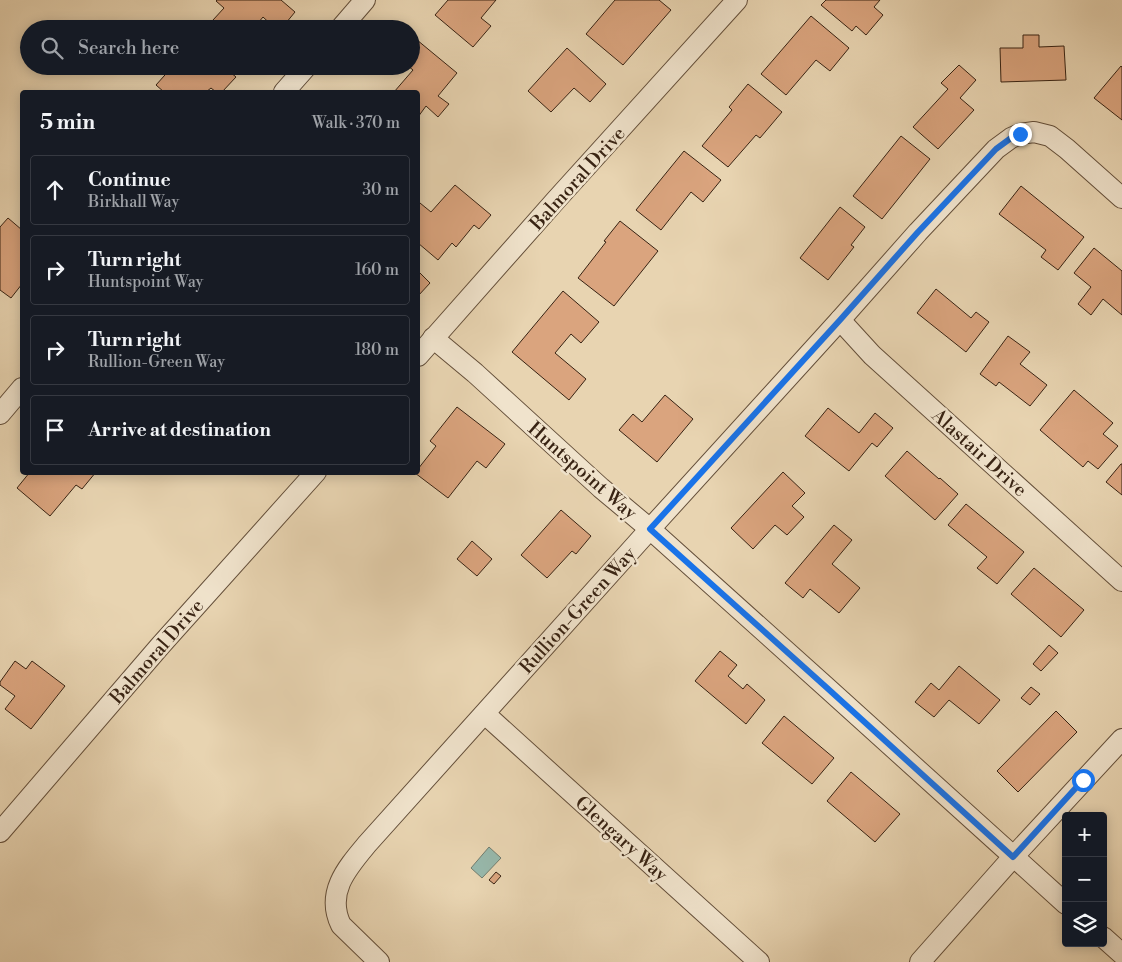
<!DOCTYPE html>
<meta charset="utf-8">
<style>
:root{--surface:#171b24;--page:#242831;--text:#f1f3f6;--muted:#9ea1a6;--line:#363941}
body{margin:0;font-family:"Libre Bodoni",serif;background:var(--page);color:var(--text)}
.controls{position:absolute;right:15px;bottom:15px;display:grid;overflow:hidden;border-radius:5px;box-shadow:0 2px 12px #0003}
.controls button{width:45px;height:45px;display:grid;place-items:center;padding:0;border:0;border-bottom:1px solid var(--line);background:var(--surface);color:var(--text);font:25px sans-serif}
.stop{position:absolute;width:15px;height:15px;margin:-11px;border:4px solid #1a73e8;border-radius:50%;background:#fff}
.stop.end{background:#1a73e8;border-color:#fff;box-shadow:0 1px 5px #0008}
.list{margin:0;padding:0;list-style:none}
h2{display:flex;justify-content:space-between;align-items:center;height:65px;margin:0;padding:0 20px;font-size:21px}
h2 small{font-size:16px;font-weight:400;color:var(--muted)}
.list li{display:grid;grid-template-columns:32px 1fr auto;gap:15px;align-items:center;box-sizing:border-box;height:70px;margin:0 10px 10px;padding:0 10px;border:1px solid var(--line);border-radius:5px}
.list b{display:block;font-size:19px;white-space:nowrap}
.list p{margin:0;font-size:16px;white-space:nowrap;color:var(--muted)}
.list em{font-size:16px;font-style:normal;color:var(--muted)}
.icon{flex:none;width:28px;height:28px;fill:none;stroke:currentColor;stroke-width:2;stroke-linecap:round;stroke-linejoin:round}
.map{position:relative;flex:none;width:1122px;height:962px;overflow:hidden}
.search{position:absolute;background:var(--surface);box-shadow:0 2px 12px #0003;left:20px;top:20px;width:400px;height:55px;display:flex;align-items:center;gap:12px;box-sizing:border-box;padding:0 18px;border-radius:28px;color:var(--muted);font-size:19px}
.panel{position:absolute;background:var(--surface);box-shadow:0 2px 12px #0003;left:20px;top:90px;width:400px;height:385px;border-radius:5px}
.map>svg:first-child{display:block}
.water{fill:#97b8ab;stroke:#717c6e}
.building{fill:#daa47e;stroke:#382313}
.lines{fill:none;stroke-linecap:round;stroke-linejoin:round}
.minor-casing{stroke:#644f3a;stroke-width:22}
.minor{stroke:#f0e3cc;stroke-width:20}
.route{stroke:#1a73e8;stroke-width:6}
.labels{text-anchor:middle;stroke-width:5;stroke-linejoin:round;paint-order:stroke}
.street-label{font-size:19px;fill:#382313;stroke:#f0e3cc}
</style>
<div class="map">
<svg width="1122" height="962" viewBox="0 0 1122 962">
<rect width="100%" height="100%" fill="#e8d4b1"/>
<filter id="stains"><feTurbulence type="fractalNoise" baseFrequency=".004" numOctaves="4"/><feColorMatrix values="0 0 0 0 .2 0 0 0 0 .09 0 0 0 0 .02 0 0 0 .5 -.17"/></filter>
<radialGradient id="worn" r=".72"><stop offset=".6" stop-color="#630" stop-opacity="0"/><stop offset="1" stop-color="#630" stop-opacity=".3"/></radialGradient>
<polygon class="water" points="489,847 501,858 482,878 471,868"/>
<g class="building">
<polygon points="217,0 281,0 295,12 281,29 276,29 263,17 253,29 224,29 213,20 224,8 216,1"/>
<polygon points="448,0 496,0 481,18 491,26 473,47 435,15"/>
<polygon points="615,0 659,0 671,10 623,65 586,34"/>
<polygon points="826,0 880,0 874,7 883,15 866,35 856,26 852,31 821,5"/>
<polygon points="811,16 849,48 830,71 816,60 786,95 761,74"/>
<polygon points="411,35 457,73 438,96 449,104 438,117 426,106 418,117 418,92 394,92 413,70 408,66 411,66"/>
<polygon points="1023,35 1039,35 1039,47 1064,46 1066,80 1001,82 1000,48 1023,48"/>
<polygon points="567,48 606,84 590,102 574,88 551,112 528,91"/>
<polygon points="959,65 976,80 960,98 974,110 938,149 913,127 948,89 941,83"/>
<polygon points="173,66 223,66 236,77 222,92 216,92 211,88 206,92 164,92 156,85"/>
<polygon points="1121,66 1122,67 1122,120 1094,98"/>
<polygon points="748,84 782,112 760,138 756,135 728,167 702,146 732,110 729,107"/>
<polygon points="901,136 930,159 882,219 853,196"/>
<polygon points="684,151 721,180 703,202 691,192 661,230 636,210"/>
<polygon points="455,185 491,215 479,229 474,225 456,247 452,243 438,260 418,243 418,206 420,203 431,212"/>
<polygon points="1021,186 1084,237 1058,270 1041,257 1046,250 999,214"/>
<polygon points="840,207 865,227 851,245 854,247 828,280 800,258"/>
<polygon points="8,218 22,230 22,284 11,298 0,290 0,227"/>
<polygon points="620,221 658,251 614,306 578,278 606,242 604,241"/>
<polygon points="1094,248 1122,271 1122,315 1103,299 1091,315 1078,304 1091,287 1074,273"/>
<polygon points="418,271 430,283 418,296"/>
<polygon points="936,289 971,318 976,312 989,322 966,352 917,313"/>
<polygon points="563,291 599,322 581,343 571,334 555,353 586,379 569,400 512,352"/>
<polygon points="1008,336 1030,352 1020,364 1047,385 1030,406 999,382 996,386 980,374"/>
<polygon points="1074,390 1113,423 1103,434 1118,446 1098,469 1088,461 1083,467 1040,430"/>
<polygon points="665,395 693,419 657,462 619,430 633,414 642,422"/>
<polygon points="457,407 505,444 486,468 477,461 448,498 415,473 418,472 418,469 436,446 430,441"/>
<polygon points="828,408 859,433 875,413 893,428 877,447 872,443 849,471 805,436"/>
<polygon points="907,451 939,479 940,478 958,494 935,520 885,476"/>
<polygon points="1121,464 1122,464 1122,495 1106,482"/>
<polygon points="30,472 96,472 82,489 76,485 50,516 17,488"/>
<polygon points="783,472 805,493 792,506 804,517 787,535 775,525 753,549 731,528"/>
<polygon points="966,504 1024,552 997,584 977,568 987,557 948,525"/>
<polygon points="561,510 591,536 576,554 572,551 547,578 521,555"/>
<polygon points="834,525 852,540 832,564 860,588 839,613 810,589 803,598 785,583"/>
<polygon points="472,541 492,559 477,576 457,559"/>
<polygon points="1034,568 1084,610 1061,637 1011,594"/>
<polygon points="1049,645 1058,653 1041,671 1033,664"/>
<polygon points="720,651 737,665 728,676 743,689 747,684 765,700 746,724 695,681"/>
<polygon points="15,661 26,669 32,661 65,686 31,729 5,709 15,696 0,685 0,682"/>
<polygon points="959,666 1000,700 979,724 949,700 934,717 915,702 931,683 939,690"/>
<polygon points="1031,687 1040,694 1030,705 1021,698"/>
<polygon points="1056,711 1077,732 1018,792 997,771"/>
<polygon points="784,716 834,758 812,784 762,743"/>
<polygon points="851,772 900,814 875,842 827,801"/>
<polygon points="496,872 501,876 494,884 489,880"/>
</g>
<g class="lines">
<g class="minor-casing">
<g id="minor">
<polyline points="340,29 365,0"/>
<polyline points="284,92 307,66"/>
<polyline points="840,320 872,355 1122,581"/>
<polyline points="433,338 475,373 601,488 650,529 826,687 1066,904"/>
<polyline points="418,356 556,200 737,0"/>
<polyline points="0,414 22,388"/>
<polyline points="485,714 759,962"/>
<polyline points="0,832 160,646 316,472"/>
<polyline points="1103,937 1122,954"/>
<path d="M379 962 341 925C325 892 348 867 368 843L650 529 840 320 918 232 996 149 1011 138 1020 134 1034 132 1050 136 1067 149 1122 198"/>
<polyline points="920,962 1013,857 1122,739"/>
</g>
</g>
<use href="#minor" class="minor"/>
</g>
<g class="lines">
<polyline class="route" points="1020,134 1011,138 996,149 918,232 840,320 650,529 826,687 1013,857 1083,780"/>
</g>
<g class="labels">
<g class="street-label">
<text transform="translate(577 178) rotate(-48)" y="7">Balmoral Drive</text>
<text transform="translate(980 452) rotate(42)" y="7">Alastair Drive</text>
<text transform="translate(583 470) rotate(41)" y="7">Huntspoint Way</text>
<text transform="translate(577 610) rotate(-48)" y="7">Rullion-Green Way</text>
<text transform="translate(156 651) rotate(-49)" y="7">Balmoral Drive</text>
<text transform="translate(622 838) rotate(42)" y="7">Glengary Way</text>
</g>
</g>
<rect width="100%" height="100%" filter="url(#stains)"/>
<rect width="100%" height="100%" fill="url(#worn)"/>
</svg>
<div class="controls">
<button>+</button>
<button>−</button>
<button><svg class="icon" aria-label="layers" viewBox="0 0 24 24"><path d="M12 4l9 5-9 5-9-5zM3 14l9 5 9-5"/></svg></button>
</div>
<div class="stop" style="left:1083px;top:780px"></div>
<div class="stop end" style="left:1020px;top:134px"></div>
<div class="search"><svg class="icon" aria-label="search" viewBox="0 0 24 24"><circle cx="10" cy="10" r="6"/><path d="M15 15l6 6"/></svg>Search here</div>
<section class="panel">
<h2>5 min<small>Walk · 370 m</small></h2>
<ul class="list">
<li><svg class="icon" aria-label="ahead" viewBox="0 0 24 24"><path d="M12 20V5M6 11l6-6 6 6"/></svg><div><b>Continue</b><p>Birkhall Way</p></div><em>30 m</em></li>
<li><svg class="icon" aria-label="right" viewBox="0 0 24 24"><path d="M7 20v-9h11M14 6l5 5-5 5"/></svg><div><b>Turn right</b><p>Huntspoint Way</p></div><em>160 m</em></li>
<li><svg class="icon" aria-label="right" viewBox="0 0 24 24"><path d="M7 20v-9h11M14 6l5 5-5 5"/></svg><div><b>Turn right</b><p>Rullion-Green Way</p></div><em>180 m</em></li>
<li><svg class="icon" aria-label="arrive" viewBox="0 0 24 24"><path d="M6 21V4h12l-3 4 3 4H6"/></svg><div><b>Arrive at destination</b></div></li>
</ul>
</section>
</div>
